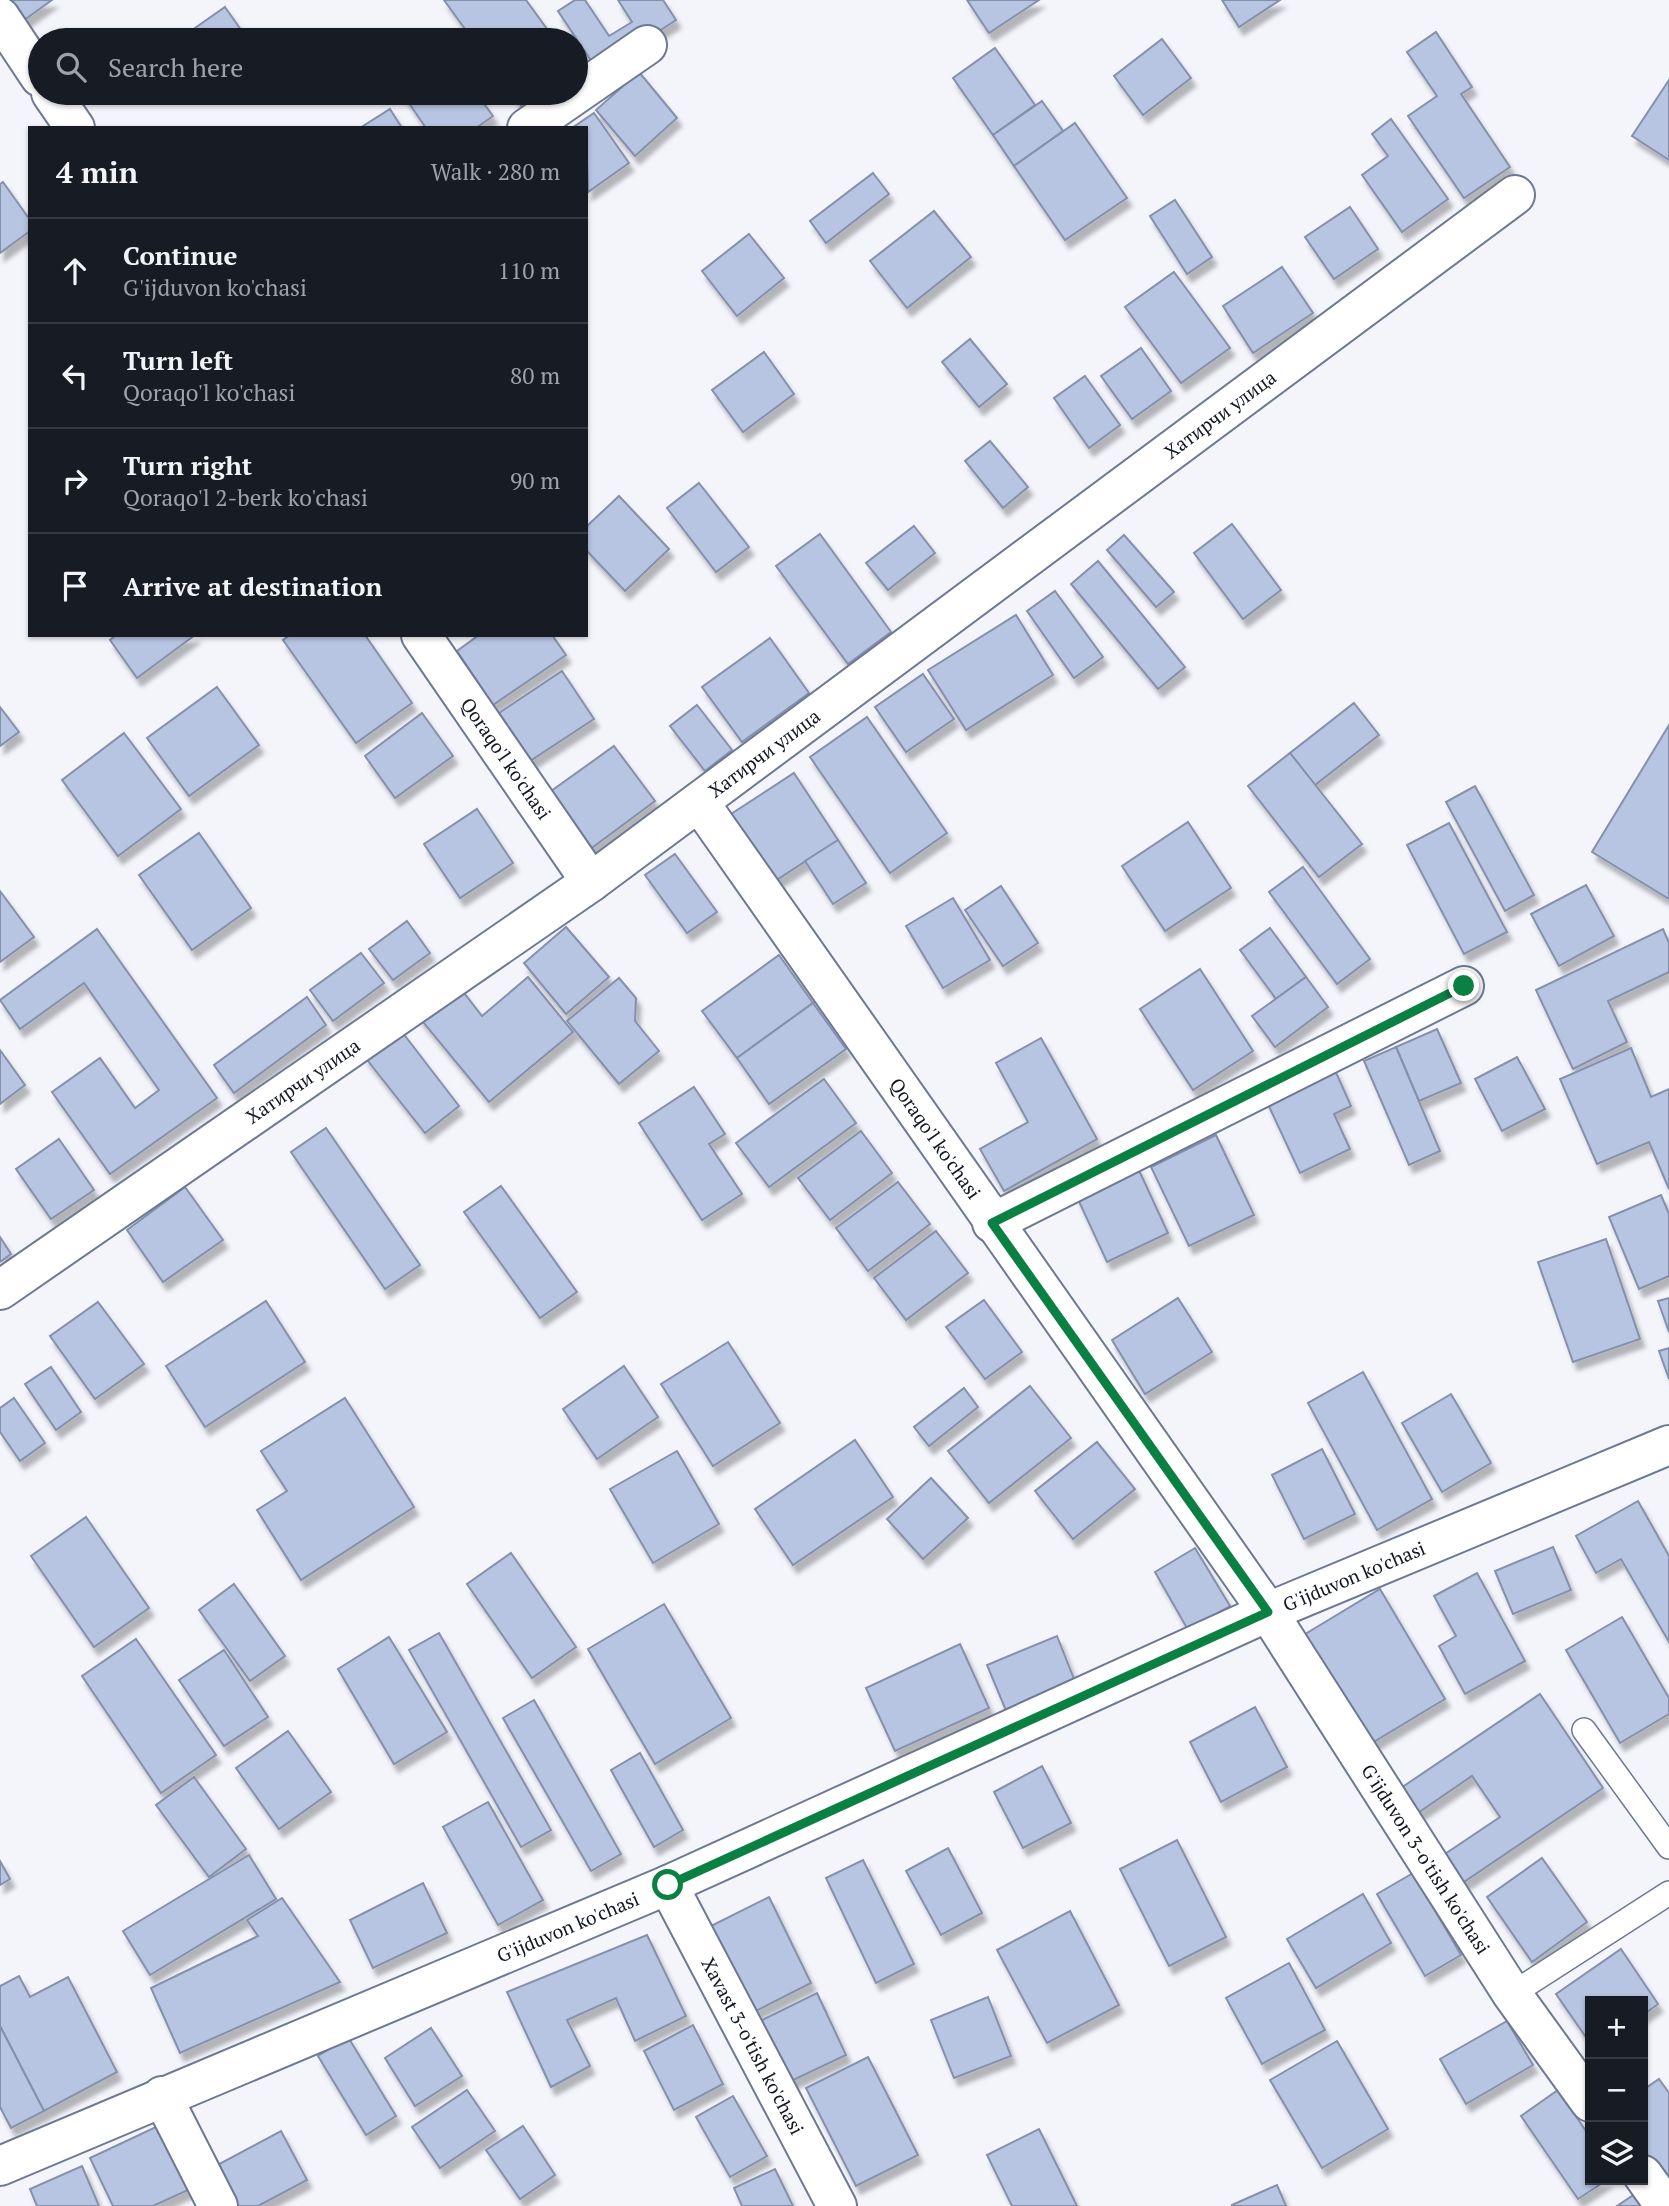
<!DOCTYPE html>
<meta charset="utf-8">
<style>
:root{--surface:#171b24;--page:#20242c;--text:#f1f3f6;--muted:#9ea1a6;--line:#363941}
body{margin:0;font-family:"PT Serif",serif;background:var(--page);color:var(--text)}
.controls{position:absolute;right:21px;bottom:21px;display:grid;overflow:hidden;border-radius:0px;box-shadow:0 2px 5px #0004}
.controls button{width:63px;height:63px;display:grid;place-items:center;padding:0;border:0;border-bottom:2px solid var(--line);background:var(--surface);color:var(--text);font:35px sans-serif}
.stop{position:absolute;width:21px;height:21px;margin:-16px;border:5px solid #0b8043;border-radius:50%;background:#fff}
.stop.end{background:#0b8043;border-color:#fff;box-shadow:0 2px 7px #0008}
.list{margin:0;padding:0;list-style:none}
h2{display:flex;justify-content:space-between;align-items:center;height:91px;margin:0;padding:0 28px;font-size:30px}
h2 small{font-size:23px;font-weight:400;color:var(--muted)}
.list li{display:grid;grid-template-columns:46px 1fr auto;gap:21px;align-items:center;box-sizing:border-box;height:105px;padding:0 28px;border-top:2px solid var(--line)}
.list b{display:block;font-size:26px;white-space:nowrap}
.list p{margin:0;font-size:23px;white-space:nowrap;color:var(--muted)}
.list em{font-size:23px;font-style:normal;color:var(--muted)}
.icon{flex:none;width:38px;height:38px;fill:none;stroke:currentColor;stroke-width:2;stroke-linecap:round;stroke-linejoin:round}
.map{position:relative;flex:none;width:1669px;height:2206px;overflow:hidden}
.search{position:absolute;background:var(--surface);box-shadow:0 2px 5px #0004;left:28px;top:28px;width:560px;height:77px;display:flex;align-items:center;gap:18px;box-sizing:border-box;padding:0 24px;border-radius:38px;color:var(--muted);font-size:26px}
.panel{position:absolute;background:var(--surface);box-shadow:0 2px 5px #0004;left:28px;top:126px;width:560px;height:511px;border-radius:0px}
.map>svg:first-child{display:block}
.building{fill:#b8c5e2;stroke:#8490ac;stroke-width:2;filter:url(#shadow)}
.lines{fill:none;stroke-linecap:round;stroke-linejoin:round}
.service-casing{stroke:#6d7993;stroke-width:26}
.minor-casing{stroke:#6d7993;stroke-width:42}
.service{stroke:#fff;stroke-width:23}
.minor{stroke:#fff;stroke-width:38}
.route{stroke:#0b8043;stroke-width:9}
.labels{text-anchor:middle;stroke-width:7;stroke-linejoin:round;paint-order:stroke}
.street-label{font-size:19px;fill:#111620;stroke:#f3f5fb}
</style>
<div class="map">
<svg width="1669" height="2206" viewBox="0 0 1669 2206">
<defs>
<filter id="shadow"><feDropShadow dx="4.5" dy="8" stdDeviation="2" flood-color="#0004"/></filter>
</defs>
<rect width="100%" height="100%" fill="#f3f5fb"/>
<g class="building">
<polygon points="4,0 52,0 20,23"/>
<polygon points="444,0 526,0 555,40 473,40"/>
<polygon points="575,0 585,0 609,36 632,22 618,0 663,0 676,20 598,71 558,11"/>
<polygon points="967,0 1039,0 989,33"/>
<polygon points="1222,0 1280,0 1239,27"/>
<polygon points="225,7 248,40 178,40"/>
<polygon points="1436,32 1472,87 1461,94 1510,167 1464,198 1408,116 1437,96 1407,52"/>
<polygon points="1162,39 1191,78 1143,115 1114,76"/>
<polygon points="995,48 1035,105 993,135 953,78"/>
<polygon points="639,72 677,118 635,156 596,110"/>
<polygon points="1669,80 1669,160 1632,136"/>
<polygon points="402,93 476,93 493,116 476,128 426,128"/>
<polygon points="512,93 543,93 523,108"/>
<polygon points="1042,101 1063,131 1014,166 993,135"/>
<polygon points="390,109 402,128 360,128"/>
<polygon points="594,113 629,163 588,192 586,128 572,128"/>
<polygon points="1391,119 1448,199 1402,232 1362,175 1388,156 1372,134"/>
<polygon points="1075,123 1127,198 1065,240 1014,166"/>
<polygon points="873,173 889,194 826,243 810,221"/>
<polygon points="3,182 30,220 30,231 0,253 0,184"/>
<polygon points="1175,200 1212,257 1187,274 1150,216"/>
<polygon points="1350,207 1378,249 1334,279 1305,237"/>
<polygon points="934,211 971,257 907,308 870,261"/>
<polygon points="749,234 784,278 737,316 702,271"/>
<polygon points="1282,267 1313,313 1253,353 1223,306"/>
<polygon points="1174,272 1230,348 1181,383 1125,307"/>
<polygon points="970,339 1007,384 979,407 942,362"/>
<polygon points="1141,348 1171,391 1132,419 1101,376"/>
<polygon points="764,352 794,394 743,432 712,390"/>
<polygon points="1085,376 1120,425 1089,448 1054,398"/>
<polygon points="990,441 1028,487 1003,508 965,461"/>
<polygon points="699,483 749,547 716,572 667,508"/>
<polygon points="619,496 669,549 625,591 586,550 586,527"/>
<polygon points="1232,524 1281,590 1243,619 1194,553"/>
<polygon points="914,526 935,553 888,590 866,563"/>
<polygon points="820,534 891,632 848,664 776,566"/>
<polygon points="1124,535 1174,592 1156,607 1107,550"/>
<polygon points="1098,561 1185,667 1158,689 1071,584"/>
<polygon points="1055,591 1103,657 1074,678 1027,611"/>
<polygon points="1016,615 1053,675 966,730 928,670"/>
<polygon points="116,635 195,635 137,678 110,640"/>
<polygon points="290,635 365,635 412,703 356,743 283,640"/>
<polygon points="479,635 552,635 566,655 493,705 457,651"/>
<polygon points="770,638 809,693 742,742 702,687"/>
<polygon points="562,671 594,719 530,761 499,713"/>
<polygon points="923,674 954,719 906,752 875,707"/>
<polygon points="217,687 259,745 189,796 147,738"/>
<polygon points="1354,703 1379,735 1315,785 1290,753"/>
<polygon points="697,705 732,750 705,771 670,726"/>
<polygon points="0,707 19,732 0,746"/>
<polygon points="422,713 453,756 395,798 365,756"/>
<polygon points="867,717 947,833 890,873 810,757"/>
<polygon points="1669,725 1669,899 1592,852"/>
<polygon points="124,733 181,809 118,856 62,780"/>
<polygon points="614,746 655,801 589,850 547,794"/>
<polygon points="1290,753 1362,844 1319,877 1248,786"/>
<polygon points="794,773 838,840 775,881 731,814"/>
<polygon points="1475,786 1534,895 1505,911 1446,802"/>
<polygon points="477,809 513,863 460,898 424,844"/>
<polygon points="1188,822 1231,888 1165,931 1122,866"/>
<polygon points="1449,823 1507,932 1464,954 1407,845"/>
<polygon points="199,833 251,908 192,950 139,875"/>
<polygon points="838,840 866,883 833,904 805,861"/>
<polygon points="675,854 717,912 687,933 645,875"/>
<polygon points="1303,867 1370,959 1337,984 1269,892"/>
<polygon points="1586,885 1614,936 1559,966 1531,914"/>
<polygon points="1001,886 1038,943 1003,966 965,910"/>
<polygon points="0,891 34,937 0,962"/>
<polygon points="953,898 990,960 943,988 906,926"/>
<polygon points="407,921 430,953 393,980 369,949"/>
<polygon points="566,927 609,977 566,1014 524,963"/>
<polygon points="1270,928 1306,977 1276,999 1240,950"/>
<polygon points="97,929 217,1098 110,1174 52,1092 100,1058 135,1108 159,1090 84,983 20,1029 0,1000"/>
<polygon points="1663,929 1669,943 1669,972 1608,1001 1627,1042 1573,1069 1536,990"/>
<polygon points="361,953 384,983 333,1021 310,990"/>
<polygon points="779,955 813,1003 737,1058 702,1011"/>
<polygon points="1200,969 1253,1051 1193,1090 1140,1009"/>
<polygon points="528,977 573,1032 489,1102 418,1016 457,984 482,1016"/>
<polygon points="1306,977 1328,1007 1275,1047 1252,1016"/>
<polygon points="619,978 636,998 635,1021 659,1051 619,1084 567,1021"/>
<polygon points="307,997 326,1025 234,1093 214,1065"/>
<polygon points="813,1003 846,1049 769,1104 737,1058"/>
<polygon points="399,1028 459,1106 425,1133 364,1056"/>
<polygon points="1437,1029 1461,1083 1419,1101 1396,1047"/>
<polygon points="1041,1038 1097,1139 1004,1191 980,1149 1028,1122 996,1063"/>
<polygon points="1396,1047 1440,1151 1409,1165 1364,1061"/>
<polygon points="1631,1048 1651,1097 1669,1089 1669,1189 1649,1142 1597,1164 1560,1079"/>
<polygon points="0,1050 25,1085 0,1104"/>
<polygon points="1517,1057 1545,1109 1502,1131 1475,1079"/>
<polygon points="1334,1068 1351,1106 1334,1114 1350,1149 1300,1173 1266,1100"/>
<polygon points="824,1079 856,1123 769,1187 736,1143"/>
<polygon points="694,1087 725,1134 709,1144 742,1194 702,1220 639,1123"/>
<polygon points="326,1128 420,1265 385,1289 291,1152"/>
<polygon points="861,1131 892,1173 830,1220 798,1178"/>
<polygon points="1216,1135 1254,1215 1189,1246 1151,1167"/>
<polygon points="59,1139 94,1190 51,1219 16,1169"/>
<polygon points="1137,1166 1168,1233 1107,1262 1076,1195"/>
<polygon points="898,1182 930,1224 868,1271 836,1228"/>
<polygon points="501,1186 577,1292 540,1318 464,1212"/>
<polygon points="185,1187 223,1240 163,1282 127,1230"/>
<polygon points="1661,1195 1669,1214 1669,1276 1639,1289 1609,1217"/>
<polygon points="936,1231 968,1273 906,1320 874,1278"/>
<polygon points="0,1237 11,1254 0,1262"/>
<polygon points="1606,1239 1640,1339 1573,1362 1538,1262"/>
<polygon points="1178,1298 1212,1352 1145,1394 1112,1340"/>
<polygon points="1669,1298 1669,1332 1658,1301"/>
<polygon points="984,1300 1022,1352 985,1379 946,1327"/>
<polygon points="266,1301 305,1362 205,1427 166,1366"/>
<polygon points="98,1302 144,1364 95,1399 50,1336"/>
<polygon points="728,1342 780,1423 713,1466 661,1384"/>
<polygon points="1669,1348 1669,1379 1659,1351"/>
<polygon points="624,1366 658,1417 597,1459 563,1409"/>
<polygon points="51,1367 81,1412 56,1430 25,1384"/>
<polygon points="1363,1372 1432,1499 1377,1530 1308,1403"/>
<polygon points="1030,1386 1071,1438 989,1503 948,1451"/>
<polygon points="964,1388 978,1407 929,1446 914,1427"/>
<polygon points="1451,1394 1491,1463 1442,1492 1402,1423"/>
<polygon points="14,1398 45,1443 20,1461 0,1432 0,1408"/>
<polygon points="345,1398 414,1507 301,1580 257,1510 287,1491 261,1451"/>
<polygon points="855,1440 893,1497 793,1565 755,1509"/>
<polygon points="1097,1442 1135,1489 1073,1539 1035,1491"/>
<polygon points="1322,1449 1355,1514 1304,1539 1272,1475"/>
<polygon points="677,1451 719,1524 653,1563 610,1489"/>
<polygon points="931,1478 968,1518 923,1559 887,1519"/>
<polygon points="1638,1501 1669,1556 1669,1642 1621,1559 1596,1573 1576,1536"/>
<polygon points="86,1517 149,1608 94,1647 31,1556"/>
<polygon points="1553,1547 1571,1590 1513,1614 1495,1571"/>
<polygon points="1195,1548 1230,1606 1188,1630 1155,1572"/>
<polygon points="511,1553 576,1647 532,1678 467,1584"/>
<polygon points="1477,1573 1525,1661 1465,1694 1439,1646 1456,1636 1434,1596"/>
<polygon points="234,1584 285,1656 250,1681 199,1610"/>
<polygon points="1380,1589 1445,1699 1357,1752 1292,1642"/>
<polygon points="664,1604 731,1718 655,1764 588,1649"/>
<polygon points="1622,1617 1669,1698 1669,1714 1620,1743 1566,1650"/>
<polygon points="439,1633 551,1830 521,1847 409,1650"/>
<polygon points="1057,1636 1076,1684 1007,1713 987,1665"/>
<polygon points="389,1637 447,1732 394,1764 338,1669"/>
<polygon points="136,1639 216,1755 161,1793 82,1676"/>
<polygon points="960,1644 989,1708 895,1751 866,1688"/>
<polygon points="224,1650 268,1717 224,1746 179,1680"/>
<polygon points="1540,1694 1603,1788 1458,1886 1439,1858 1500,1817 1472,1776 1412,1817 1395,1792"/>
<polygon points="534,1700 621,1854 591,1871 503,1718"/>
<polygon points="1255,1707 1287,1767 1221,1802 1190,1742"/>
<polygon points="288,1731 331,1792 279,1829 236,1768"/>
<polygon points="640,1753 683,1830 654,1847 611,1770"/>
<polygon points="1042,1766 1071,1823 1023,1848 994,1792"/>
<polygon points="194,1777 246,1849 209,1877 156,1805"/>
<polygon points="488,1802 543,1900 498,1925 443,1827"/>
<polygon points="1177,1840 1226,1937 1169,1966 1120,1869"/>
<polygon points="948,1848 982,1913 941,1935 906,1871"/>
<polygon points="249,1855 276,1899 150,1975 123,1931"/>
<polygon points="1542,1858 1587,1922 1532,1962 1487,1897"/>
<polygon points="863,1860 914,1964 876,1983 826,1878"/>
<polygon points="0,1861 10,1879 0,1885"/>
<polygon points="1413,1873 1461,1955 1425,1976 1377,1894"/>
<polygon points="423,1883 447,1933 373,1968 350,1920"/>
<polygon points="1363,1894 1391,1943 1316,1988 1287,1939"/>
<polygon points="769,1897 811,1983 754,2012 711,1926"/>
<polygon points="282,1898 340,1982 180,2053 151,1988 258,1936 247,1920"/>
<polygon points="1070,1911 1119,2005 1047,2043 997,1950"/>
<polygon points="647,1935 686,2016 635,2041 616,1998 567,2020 590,2066 551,2087 507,1992"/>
<polygon points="1621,1949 1658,2004 1643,2015 1643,2001 1590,2001 1590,2043 1556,1994"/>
<polygon points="1289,1963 1325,2030 1262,2064 1226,1998"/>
<polygon points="19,1976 30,1997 68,1977 117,2072 44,2111 0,2026 0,1986"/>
<polygon points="817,1993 846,2055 787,2083 758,2022"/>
<polygon points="988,1997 1011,2056 954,2078 931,2020"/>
<polygon points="1507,2021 1533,2065 1466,2104 1440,2059"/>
<polygon points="693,2025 723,2084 674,2110 644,2051"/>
<polygon points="0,2026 44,2111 11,2128 0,2107"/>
<polygon points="431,2028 462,2076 415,2106 385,2058"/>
<polygon points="348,2037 396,2116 366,2135 318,2056"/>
<polygon points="1337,2041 1388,2129 1322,2168 1270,2080"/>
<polygon points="868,2057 918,2155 856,2186 806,2088"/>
<polygon points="1659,2079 1669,2093 1669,2197 1643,2159 1643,2090"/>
<polygon points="467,2090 495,2131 440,2168 412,2127"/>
<polygon points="1558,2090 1590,2137 1590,2180 1607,2180 1578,2199 1521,2116"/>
<polygon points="733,2096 767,2156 730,2177 696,2117"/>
<polygon points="158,2126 188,2190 153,2206 113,2206 90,2158"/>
<polygon points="523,2126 555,2175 520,2199 486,2150"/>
<polygon points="1039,2129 1077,2206 1012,2206 987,2155"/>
<polygon points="281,2131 307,2180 258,2206 229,2206 210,2169"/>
<polygon points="82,2166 99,2206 37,2206 30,2189"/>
<polygon points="775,2169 793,2206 742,2206 734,2188"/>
<polygon points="1277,2185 1286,2206 1232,2206 1232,2205"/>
<polygon points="1641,2190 1651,2206 1617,2206"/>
</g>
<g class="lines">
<g class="service-casing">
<g id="service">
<polyline points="1584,1730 1669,1847"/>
<polyline points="1512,1994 1669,1893"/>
</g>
</g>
<g class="minor-casing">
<g id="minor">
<polyline points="0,17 40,77"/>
<polyline points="51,93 75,128"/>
<polyline points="527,128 647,45"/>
<path id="s1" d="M421 635 591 882"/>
<path id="s2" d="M699 802 1268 1612 1512 1994 1590 2102"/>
<polyline points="992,1223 1464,986"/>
<path id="s3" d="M0 1290 591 882 1515 195"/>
<path id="s4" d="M668 1885 837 2206"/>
<polyline points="162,2096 218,2206"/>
<path id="s5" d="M0 2166 668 1885 1268 1612 1669 1445"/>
<polyline points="1643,2175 1665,2206"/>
</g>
</g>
<use href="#service" class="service"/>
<use href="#minor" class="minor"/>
</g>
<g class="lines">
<polyline class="route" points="668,1885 1268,1612 992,1223 1464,986"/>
</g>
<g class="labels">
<g class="street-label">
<text dy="7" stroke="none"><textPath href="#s3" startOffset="1502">Хатирчи улица</textPath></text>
<text dy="7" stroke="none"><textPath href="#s3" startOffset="934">Хатирчи улица</textPath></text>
<text dy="7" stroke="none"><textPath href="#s1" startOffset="150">Qoraqo'l ko'chasi</textPath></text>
<text dy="7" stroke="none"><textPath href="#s3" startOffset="368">Хатирчи улица</textPath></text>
<text dy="7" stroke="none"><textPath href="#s2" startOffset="411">Qoraqo'l ko'chasi</textPath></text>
<text dy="7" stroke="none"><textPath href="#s5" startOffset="1477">G'ijduvon ko'chasi</textPath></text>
<text dy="7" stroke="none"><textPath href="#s2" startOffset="1283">G'ijduvon 3-o'tish ko'chasi</textPath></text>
<text dy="7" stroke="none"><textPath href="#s5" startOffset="616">G'ijduvon ko'chasi</textPath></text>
<text dy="7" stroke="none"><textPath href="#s4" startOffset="182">Xavast 3-o'tish ko'chasi</textPath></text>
</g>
</g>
</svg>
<div class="controls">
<button>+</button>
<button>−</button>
<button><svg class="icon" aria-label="layers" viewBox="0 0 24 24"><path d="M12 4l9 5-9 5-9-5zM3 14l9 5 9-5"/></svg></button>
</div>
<div class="stop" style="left:668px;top:1885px"></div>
<div class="stop end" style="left:1464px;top:986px"></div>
<div class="search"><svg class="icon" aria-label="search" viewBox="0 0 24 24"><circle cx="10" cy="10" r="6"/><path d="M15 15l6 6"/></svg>Search here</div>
<section class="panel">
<h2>4 min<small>Walk · 280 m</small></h2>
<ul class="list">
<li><svg class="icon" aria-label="ahead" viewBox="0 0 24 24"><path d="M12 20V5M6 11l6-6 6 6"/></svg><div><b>Continue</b><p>G'ijduvon ko'chasi</p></div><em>110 m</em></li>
<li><svg class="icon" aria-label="left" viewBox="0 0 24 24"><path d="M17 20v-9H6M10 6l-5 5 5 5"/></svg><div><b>Turn left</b><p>Qoraqo'l ko'chasi</p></div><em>80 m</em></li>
<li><svg class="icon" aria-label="right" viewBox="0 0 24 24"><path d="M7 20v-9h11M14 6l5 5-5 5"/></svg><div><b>Turn right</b><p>Qoraqo'l 2-berk ko'chasi</p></div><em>90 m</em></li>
<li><svg class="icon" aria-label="arrive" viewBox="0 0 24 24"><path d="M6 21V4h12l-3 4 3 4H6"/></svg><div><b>Arrive at destination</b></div></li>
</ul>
</section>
</div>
